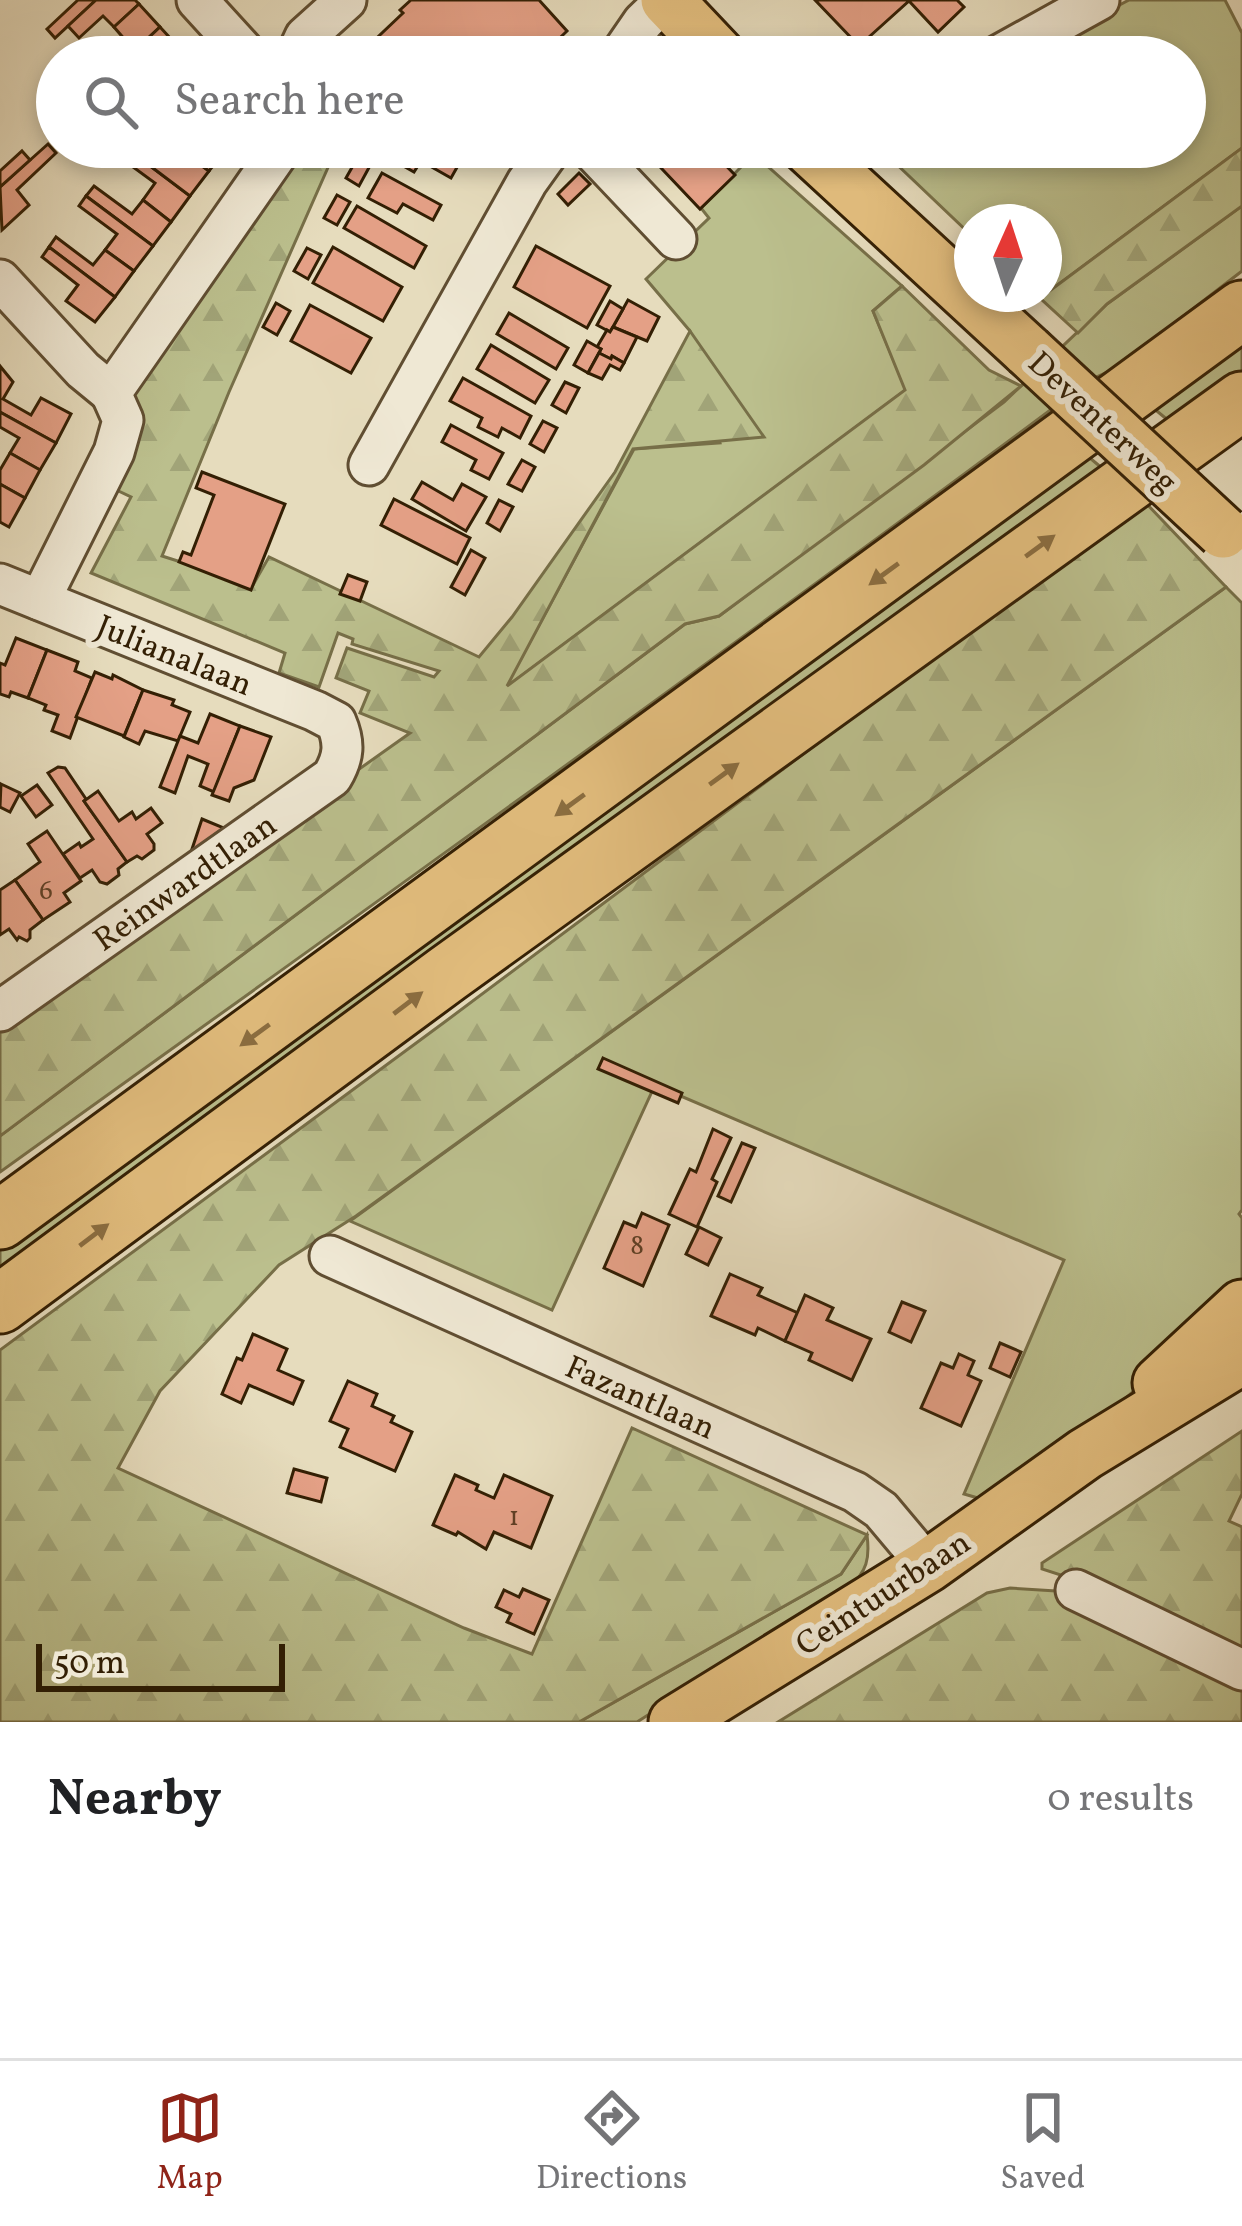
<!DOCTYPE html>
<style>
:root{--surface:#fff;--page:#f6f6f6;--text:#202124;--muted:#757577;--line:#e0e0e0;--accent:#8f2418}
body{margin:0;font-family:Vollkorn,serif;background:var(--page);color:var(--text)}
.compass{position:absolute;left:954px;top:204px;width:108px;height:108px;border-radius:50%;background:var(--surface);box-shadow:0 6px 18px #0003;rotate:3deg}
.scale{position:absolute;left:36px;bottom:30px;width:249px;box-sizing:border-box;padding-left:12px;border:6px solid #331f04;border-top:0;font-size:33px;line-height:42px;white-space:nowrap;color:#331f04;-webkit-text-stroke:9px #efe8d4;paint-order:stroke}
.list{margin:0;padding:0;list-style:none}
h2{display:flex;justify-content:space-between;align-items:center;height:156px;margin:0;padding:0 48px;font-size:51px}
h2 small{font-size:39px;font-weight:400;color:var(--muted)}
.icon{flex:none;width:66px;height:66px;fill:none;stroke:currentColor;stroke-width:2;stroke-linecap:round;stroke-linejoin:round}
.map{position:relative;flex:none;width:1242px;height:1722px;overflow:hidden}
.search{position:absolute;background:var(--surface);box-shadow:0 6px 18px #0003;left:36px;right:36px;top:36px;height:132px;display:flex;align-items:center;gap:30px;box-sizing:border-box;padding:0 42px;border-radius:66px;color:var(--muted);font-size:45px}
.sheet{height:336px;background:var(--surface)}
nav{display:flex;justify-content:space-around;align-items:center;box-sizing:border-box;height:168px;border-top:3px solid var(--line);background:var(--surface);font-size:33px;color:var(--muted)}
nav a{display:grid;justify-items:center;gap:6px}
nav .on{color:var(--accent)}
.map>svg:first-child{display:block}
.green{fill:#bbbf8d;stroke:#776f48;stroke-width:3}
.forest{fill:url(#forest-firs);stroke:#776f48;stroke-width:3}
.building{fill:#e4a086;stroke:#331f04;stroke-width:3}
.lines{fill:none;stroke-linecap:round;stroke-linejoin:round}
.minor-casing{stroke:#604e32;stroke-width:45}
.major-casing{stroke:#331f04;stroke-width:57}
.highway-casing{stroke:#331f04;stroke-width:63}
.minor{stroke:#efe8d4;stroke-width:39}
.major{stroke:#e3be7e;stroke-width:51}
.highway{stroke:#e3be7e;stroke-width:57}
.major-bridge-casing{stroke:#331f04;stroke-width:57;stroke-linecap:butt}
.major-bridge{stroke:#e3be7e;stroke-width:51}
.oneway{fill:#8b6e41}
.labels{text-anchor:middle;stroke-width:12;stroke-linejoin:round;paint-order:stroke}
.number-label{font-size:27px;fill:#5f3f24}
.street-label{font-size:33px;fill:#331f04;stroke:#efe8d4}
</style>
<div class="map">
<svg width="1242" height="1722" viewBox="0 0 1242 1722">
<defs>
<pattern id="forest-firs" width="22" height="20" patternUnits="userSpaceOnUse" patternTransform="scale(3)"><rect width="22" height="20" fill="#bbbf8d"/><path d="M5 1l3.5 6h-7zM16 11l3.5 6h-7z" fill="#a1a478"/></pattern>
</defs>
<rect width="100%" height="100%" fill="#e6dcbd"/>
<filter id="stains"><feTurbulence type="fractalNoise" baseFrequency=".00167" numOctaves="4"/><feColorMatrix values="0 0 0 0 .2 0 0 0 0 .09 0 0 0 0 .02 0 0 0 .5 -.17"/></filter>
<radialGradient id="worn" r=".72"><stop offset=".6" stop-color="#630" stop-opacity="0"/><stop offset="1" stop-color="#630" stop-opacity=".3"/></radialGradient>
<g class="green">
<polygon points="1129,0 1225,0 1242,33 1242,148 1040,298 1036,294 1044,294 1044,222 972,222 972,236 887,155 889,147 1185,147 1185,57 1022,57"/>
<polygon points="723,147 746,147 902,286 873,311 906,390 505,688 634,449 720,443 690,331 646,279 709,218 701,208 741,167"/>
<path d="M1242 206V271L1116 368 1092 379C732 648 366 910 0 1172V1136L685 624 719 616 1004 402 1107 304Z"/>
<polygon points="1242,342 1242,376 1175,426 1152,407"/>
<polygon points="1084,453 1109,474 0,1281 0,1241"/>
<polygon points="1226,587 1242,603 1242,1210 1239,1214 1242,1218 1242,1296 1102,1419 978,1498 964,1494 1064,1260 655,1085 552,1310 350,1221"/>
<path d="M867 1535C870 1558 867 1572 849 1587L637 1722H579L841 1574Z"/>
</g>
<g class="forest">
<polygon points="306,147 337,147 229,392 162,556 253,585 269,557 479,657 512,617 615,472 690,331 764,437 633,449 507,686 905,390 873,311 902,286 989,370 1021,386 924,465 719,616 685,624 0,1136 0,1024 410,733 360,713 369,691 336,678 347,648 434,677 439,671 352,644 353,639 338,633 319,687 279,673 285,653 91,573 131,497 108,486 132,408 133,380 150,353"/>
<polygon points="1242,148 1242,206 1107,304 1078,333 1040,298"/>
<polygon points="1143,500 1226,587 356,1216 279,1265 160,1391 118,1468 464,1628 532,1654 632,1428 867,1535 841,1574 579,1722 0,1722 0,1350 446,1021"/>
<polygon points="1242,1431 1242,1494 1229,1521 1242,1527 1242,1654 1107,1590 1042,1569 1042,1563"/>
<polygon points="1010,1588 1056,1591 1242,1683 1242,1722 778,1722 987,1593"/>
</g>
<g class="building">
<polygon points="78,0 96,0 55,38 47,29"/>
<polygon points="96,0 135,0 139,4 114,27 103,16 79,38 68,26"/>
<polygon points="411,0 539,0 567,31 540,57 368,57 361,53 403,13 400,10"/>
<polygon points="815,0 957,0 964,7 938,32 909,1 859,46"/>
<polygon points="139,4 160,27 128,57 109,57 126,41 114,27"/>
<polygon points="160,27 182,51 176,57 128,57"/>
<polygon points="48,144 56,153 17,190 29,205 2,230 0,187"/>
<polygon points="125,147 190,196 171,222 143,200 155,183 118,156"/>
<polygon points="125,147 147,147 169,164 180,150 209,171 190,196"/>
<polygon points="182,147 228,147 209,171 180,150"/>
<polygon points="394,147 433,147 460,162 451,178 421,161 414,172 398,163 404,152"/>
<polygon points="613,147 708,147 735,175 700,209 645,151 630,165"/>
<polygon points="22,151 30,160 0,187 0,171"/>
<polygon points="359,155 372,162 359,186 346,178"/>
<polygon points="382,173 441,205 433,220 403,204 397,213 368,198"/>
<polygon points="579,173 590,184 568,205 558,194"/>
<polygon points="94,186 132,214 143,200 171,222 153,246 86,196"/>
<polygon points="337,195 350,202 337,225 324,218"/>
<polygon points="86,196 153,246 134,271 105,250 117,234 79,206"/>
<polygon points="357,206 426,246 414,268 344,228"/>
<polygon points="56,237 93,265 105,250 134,271 115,297 49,247"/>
<polygon points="536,246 610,286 587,328 514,287"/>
<polygon points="49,247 115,297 95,322 66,301 78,285 42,257"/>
<polygon points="333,247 402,287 383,321 313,283"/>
<polygon points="307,248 321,255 308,279 294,271"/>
<polygon points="628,300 659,317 647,341 613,327"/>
<polygon points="610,301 623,309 610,332 597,325"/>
<polygon points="276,303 290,311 277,335 263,327"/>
<polygon points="310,305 371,338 351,373 291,341"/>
<polygon points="509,313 568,348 556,369 497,334"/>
<polygon points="613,327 637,337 624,363 612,356 611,359 599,353 601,349 597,347 607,330 610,332"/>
<polygon points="587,341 601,349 588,373 574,365"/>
<polygon points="491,345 549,380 535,403 477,369"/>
<polygon points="599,353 611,359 612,356 624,363 620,370 610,365 602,379 588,373"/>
<polygon points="0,366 13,382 3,399 31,415 41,398 71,414 56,443 0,412"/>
<polygon points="463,378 531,416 520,438 502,428 498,437 478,427 482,418 450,401"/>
<polygon points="565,382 579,388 566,413 552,405"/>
<polygon points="0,412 56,443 40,470 10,453 19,438 0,427"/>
<polygon points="543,421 557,428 544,452 530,444"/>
<polygon points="451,425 503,453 489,479 471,470 476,460 442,442"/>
<polygon points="10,453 40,470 25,498 0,484 0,470"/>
<polygon points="522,460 535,467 522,491 508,484"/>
<polygon points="202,472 285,504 251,590 179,562 183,552 191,555 214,495 196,488"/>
<polygon points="422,482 453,500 462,484 486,497 466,531 412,499"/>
<polygon points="0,484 25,498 9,527 0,522"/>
<polygon points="394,499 470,538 457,564 381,525"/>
<polygon points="499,500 513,507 500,531 487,523"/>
<polygon points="471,550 485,558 465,595 451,587"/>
<polygon points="348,575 367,582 360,601 340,594"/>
<polygon points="16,638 47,650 28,698 11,692 9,697 0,694 0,663 5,665"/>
<polygon points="47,650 78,662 75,671 92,678 70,738 52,731 58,715 44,710 46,705 28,698"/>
<polygon points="95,672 112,679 113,675 143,690 124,736 76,717"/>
<polygon points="143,690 174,700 172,705 190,712 178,741 145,731 139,744 124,737"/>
<polygon points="210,714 240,726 214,792 200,786 208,764 188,756 175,793 160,787 180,736 198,743"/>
<polygon points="240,726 271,737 254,780 234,788 229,801 212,795"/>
<polygon points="58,767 65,768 86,799 84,801 127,862 118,869 119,875 107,884 100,882 92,870 80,878 63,854 79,843 81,847 93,839 48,773"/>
<polygon points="1,784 20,793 10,812 0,807"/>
<polygon points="37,785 52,805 36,817 21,796"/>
<polygon points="98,791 119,821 132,812 136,819 151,808 162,823 147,834 154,844 154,850 142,859 137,856 127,862 84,801"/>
<polygon points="202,819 224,828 191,852"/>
<polygon points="47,831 81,881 64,893 70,902 43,920 15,880 40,862 28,844"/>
<polygon points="15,880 43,920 30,930 30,938 27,941 19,937 17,940 9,929 0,935 0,890"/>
<polygon points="603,1058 682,1093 678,1103 598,1069"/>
<polygon points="713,1129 731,1138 712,1179 717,1182 697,1227 669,1214 690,1169 696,1172"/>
<polygon points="742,1143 755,1148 731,1202 718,1196"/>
<polygon points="642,1213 669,1225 643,1286 604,1268 624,1222 636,1227"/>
<polygon points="699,1227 721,1238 708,1265 686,1254"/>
<polygon points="730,1274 762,1288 758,1295 798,1313 785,1341 758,1328 755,1335 711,1316"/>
<polygon points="805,1295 833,1308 827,1320 871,1339 852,1380 809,1360 812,1353 785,1341"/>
<polygon points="902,1302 925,1311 911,1342 889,1332"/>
<polygon points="253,1334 287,1349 278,1370 303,1381 293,1404 249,1385 241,1403 222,1394 237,1358 242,1360"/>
<polygon points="1000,1343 1021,1352 1010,1377 990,1368"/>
<polygon points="959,1354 974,1361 968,1375 981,1381 961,1426 921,1408 941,1363 953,1368"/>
<polygon points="348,1381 377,1394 372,1406 394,1416 391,1422 412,1432 395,1471 340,1447 348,1429 330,1421"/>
<polygon points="294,1469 327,1478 321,1502 287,1493"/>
<polygon points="455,1475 478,1485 476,1490 494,1498 504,1475 552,1496 531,1548 494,1532 486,1549 458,1532 456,1535 433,1525"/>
<polygon points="523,1589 549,1600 534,1634 507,1622 511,1614 496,1607 504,1590 519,1597"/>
</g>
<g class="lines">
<g class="minor-casing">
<g id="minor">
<polyline points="197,0 249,57"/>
<polyline points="291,57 298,52 305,37 346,0"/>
<polyline points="619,57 643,22 666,0"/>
<polyline points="996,57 1099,0"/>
<polyline points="589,147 676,239"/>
<polyline points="0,280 83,370 111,393"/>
<polyline points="369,465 527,182 552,147"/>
<path d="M0 584 315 711 336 722C345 743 344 757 332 777L0 1011"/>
<polyline points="40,600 114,452 123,420 111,393 282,147"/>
<polyline points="330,1256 855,1492 881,1510 928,1566"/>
<polyline points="1076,1590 1242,1670"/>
</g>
</g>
<g class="major-casing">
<g id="major">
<polyline points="667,0 721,57"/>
<polyline points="807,147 1028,351"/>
<polyline points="1159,1383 1242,1306"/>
<polyline points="675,1722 928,1566 1085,1454 1242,1358"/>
</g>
</g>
<g class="highway-casing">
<g id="highway">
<polyline points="0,1220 1242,310"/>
<polyline points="0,1304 447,974 1242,401"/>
</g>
</g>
<use href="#minor" class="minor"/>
<use href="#major" class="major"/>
<use href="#highway" class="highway"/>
<g class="major-bridge-casing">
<polyline id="major-bridge" points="1028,351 1223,532"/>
</g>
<use href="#major-bridge" class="major-bridge"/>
</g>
<defs><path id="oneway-solid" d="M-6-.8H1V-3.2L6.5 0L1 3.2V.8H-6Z" transform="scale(3)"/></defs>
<g class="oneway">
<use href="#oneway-solid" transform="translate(1040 546) rotate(-36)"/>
<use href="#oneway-solid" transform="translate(884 574) rotate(144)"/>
<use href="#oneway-solid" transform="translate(724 774) rotate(-36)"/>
<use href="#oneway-solid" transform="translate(570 805) rotate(144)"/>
<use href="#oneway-solid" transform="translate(408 1003) rotate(-37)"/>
<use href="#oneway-solid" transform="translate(255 1035) rotate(144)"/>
<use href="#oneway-solid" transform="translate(94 1235) rotate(-37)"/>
</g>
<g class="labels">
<g class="number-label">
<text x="46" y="899">6</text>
<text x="637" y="1254">8</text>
<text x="514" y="1525">1</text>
</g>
<g class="street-label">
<text transform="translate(1104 421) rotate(43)" y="12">Deventerweg</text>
<text transform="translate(175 654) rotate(22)" y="12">Julianalaan</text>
<text transform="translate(184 881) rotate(-35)" y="12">Reinwardtlaan</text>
<text transform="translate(641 1396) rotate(24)" y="12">Fazantlaan</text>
<text transform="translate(882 1592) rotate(-33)" y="12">Ceintuurbaan</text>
</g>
</g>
<rect width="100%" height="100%" filter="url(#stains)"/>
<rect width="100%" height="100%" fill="url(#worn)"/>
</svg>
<svg class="compass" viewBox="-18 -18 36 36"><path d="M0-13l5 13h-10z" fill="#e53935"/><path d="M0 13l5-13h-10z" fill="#757577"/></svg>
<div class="scale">50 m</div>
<div class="search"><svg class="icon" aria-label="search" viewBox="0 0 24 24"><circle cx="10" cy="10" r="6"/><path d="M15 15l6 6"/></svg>Search here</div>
</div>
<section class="sheet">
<h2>Nearby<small>0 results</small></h2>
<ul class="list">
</ul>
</section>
<nav>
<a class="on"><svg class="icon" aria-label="map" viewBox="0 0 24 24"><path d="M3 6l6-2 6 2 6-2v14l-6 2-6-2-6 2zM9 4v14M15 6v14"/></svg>Map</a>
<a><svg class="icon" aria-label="directions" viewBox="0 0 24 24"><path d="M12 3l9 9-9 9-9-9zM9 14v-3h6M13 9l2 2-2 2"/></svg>Directions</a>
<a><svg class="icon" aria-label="saved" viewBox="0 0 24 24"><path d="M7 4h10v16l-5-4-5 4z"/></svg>Saved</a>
</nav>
